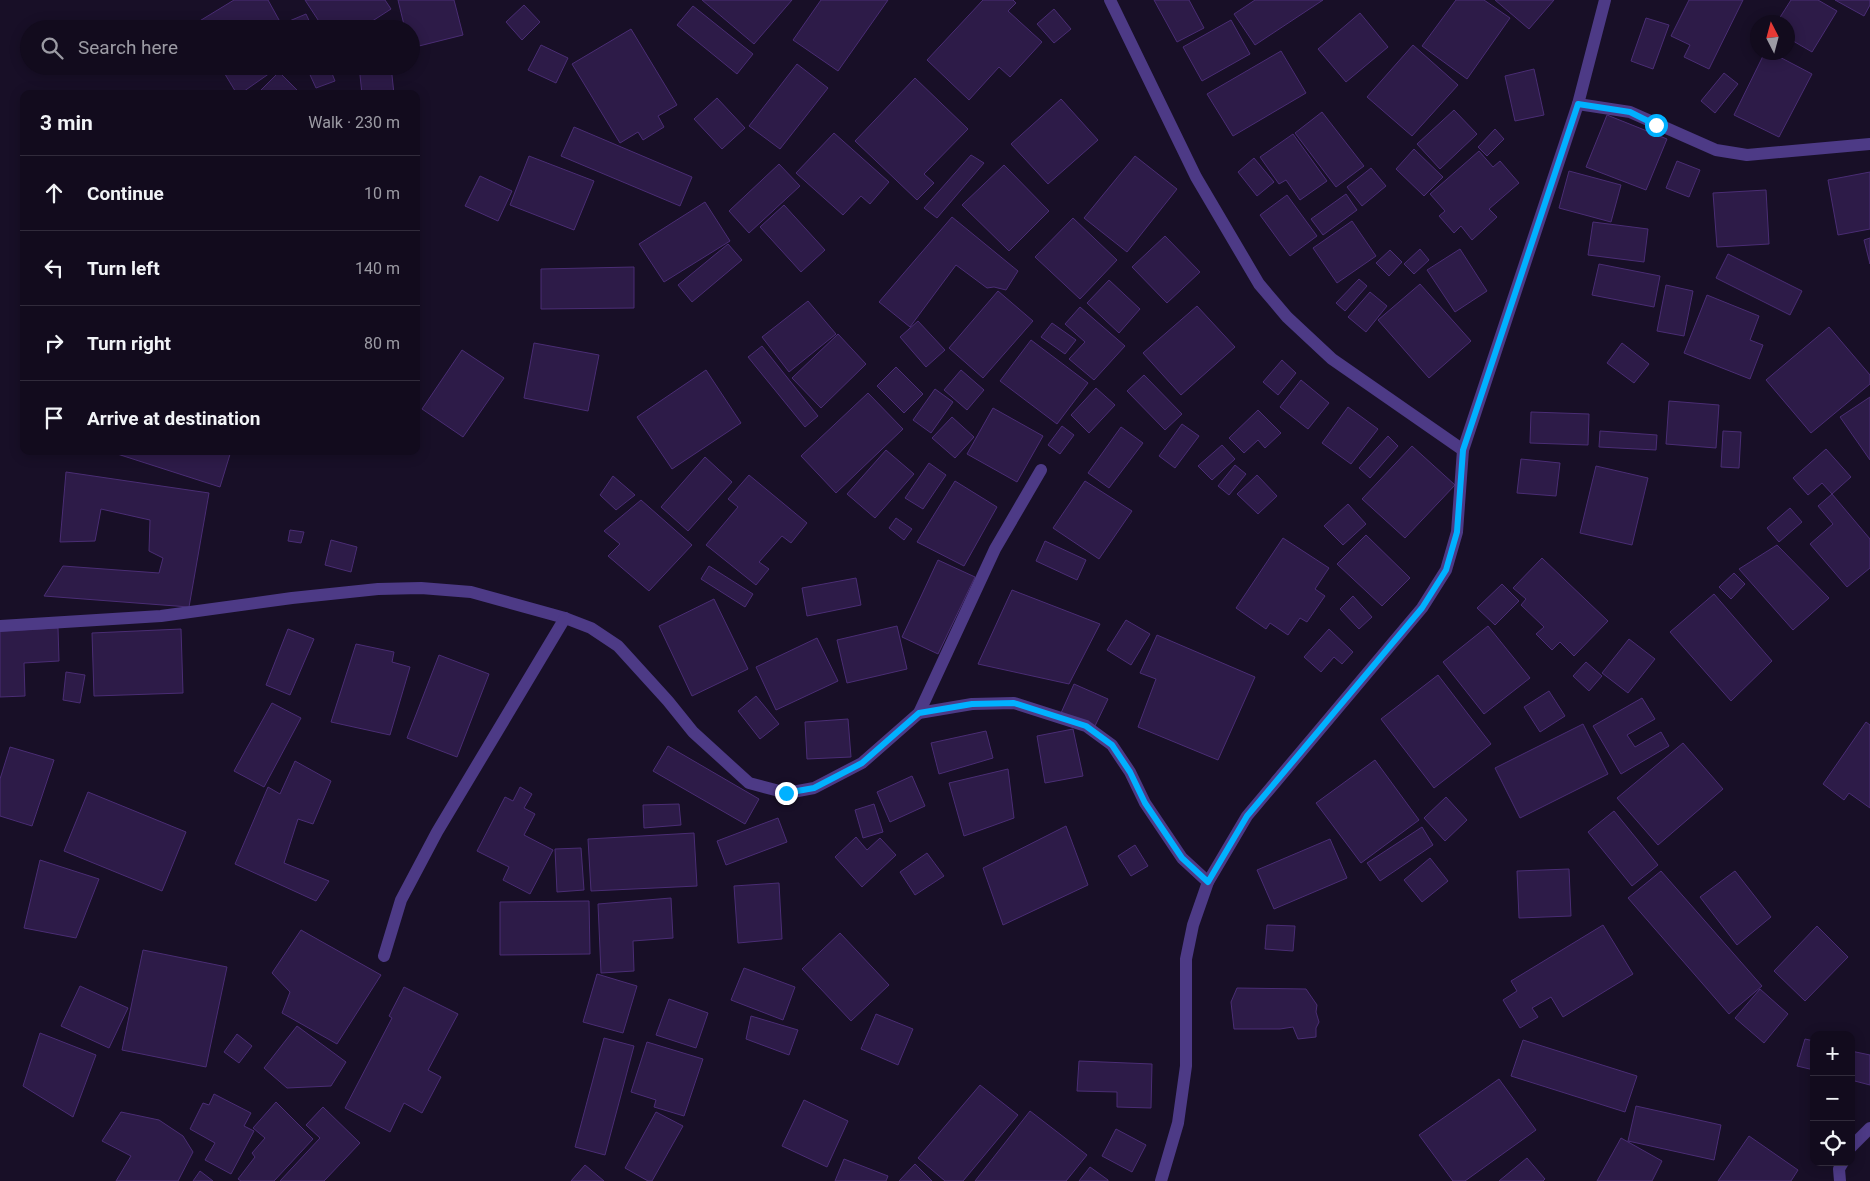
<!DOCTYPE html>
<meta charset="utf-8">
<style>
:root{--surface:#120b1d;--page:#1f192a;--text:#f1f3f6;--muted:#9c9ba4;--line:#312b3b}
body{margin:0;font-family:Roboto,sans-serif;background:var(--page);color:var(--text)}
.controls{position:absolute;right:15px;bottom:15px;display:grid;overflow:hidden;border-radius:10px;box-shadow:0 2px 12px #0003}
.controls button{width:45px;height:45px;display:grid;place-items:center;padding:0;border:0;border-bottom:1px solid var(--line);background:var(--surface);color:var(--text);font:25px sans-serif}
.compass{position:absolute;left:1750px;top:15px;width:45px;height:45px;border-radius:50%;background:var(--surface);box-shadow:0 2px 12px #0003;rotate:354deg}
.stop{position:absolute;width:15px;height:15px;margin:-11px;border:4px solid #01b1ff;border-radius:50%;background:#fff}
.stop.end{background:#01b1ff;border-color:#fff;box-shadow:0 1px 5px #0008}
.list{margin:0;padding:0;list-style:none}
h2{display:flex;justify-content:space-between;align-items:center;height:65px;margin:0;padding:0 20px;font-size:21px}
h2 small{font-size:16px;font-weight:400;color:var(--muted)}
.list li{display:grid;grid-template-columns:32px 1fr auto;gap:15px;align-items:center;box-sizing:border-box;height:75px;padding:0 20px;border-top:1px solid var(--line)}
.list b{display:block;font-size:19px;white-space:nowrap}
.list em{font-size:16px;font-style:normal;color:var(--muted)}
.icon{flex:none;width:28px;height:28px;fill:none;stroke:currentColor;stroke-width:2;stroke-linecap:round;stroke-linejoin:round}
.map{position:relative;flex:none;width:1870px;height:1181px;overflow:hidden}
.search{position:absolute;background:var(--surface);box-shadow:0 2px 12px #0003;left:20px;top:20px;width:400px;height:55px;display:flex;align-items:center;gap:12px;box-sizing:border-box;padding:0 18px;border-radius:28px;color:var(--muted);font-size:19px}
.panel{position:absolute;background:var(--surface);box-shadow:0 2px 12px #0003;left:20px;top:90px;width:400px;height:365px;border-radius:10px}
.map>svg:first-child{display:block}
.building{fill:#2d1b48;stroke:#4a2d74}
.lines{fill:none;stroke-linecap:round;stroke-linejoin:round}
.minor{stroke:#4d3a86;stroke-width:12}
.route{stroke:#01b1ff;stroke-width:6}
</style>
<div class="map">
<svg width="1870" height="1181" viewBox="0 0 1870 1181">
<rect width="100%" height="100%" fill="#180f27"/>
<g class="building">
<polygon points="234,0 268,0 284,29 195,29 193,25"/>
<polygon points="305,0 385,0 391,9 360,29 324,29"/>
<polygon points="398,0 454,0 463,35 411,48 411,29 405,29"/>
<polygon points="702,0 792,0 754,44"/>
<polygon points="821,0 888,0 838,71 793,40"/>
<polygon points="983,0 1013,0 1016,3 1008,11 1042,42 1010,77 999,67 969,100 927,60"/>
<polygon points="1154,0 1189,0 1204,28 1177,42"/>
<polygon points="1255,0 1323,0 1255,45 1234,14"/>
<polygon points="1456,0 1484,0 1510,18 1467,79 1422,46"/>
<polygon points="1495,0 1554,0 1529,29"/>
<polygon points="1689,0 1743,0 1709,69 1684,57 1690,45 1671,36"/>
<polygon points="1791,0 1818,0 1837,11 1812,52 1788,38 1788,22 1777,22"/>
<polygon points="1835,0 1870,0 1870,5 1864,16"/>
<polygon points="524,5 540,22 522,40 506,22"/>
<polygon points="693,6 753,54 737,74 677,25"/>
<polygon points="1054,9 1071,29 1054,43 1037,24"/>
<polygon points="1360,13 1388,47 1346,82 1318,49"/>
<polygon points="306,14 313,29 290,29 287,22"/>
<polygon points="1646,18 1669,25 1653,69 1631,61"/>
<polygon points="1231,20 1250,54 1202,81 1183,47"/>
<polygon points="631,29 677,105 658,116 664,127 643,140 638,132 620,143 572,64"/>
<polygon points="541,45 568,58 556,83 528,70"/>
<polygon points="1413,45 1458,85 1412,136 1367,97"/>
<polygon points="1281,51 1306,93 1233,136 1207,94"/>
<polygon points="1765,52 1770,52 1812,74 1779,137 1734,115"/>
<polygon points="797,64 828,88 780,149 749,126"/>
<polygon points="220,66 280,66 240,94 237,94"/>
<polygon points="306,66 329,66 335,81 316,88"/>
<polygon points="359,66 391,66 394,94 362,94"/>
<polygon points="1534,69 1544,115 1515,121 1505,76"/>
<polygon points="279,72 297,90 293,94 257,94"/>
<polygon points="1724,73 1738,84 1715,113 1701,101"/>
<polygon points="915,78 968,129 924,174 934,183 917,200 855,141"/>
<polygon points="717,98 745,128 722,149 694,119"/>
<polygon points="1061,99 1098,140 1048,184 1011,144"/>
<polygon points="1454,110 1477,134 1440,169 1417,144"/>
<polygon points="1322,112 1364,166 1336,187 1295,133"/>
<polygon points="1607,115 1667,139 1646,190 1586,167"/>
<polygon points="574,127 692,177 680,206 561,156"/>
<polygon points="1495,129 1504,139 1487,156 1478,147"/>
<polygon points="834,133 889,182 870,204 861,196 843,215 796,173"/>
<polygon points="1293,134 1327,181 1300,200 1286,180 1279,184 1260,157"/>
<polygon points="1414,149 1443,177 1424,196 1396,169"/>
<polygon points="1479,151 1493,167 1500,161 1519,183 1489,209 1497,217 1472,240 1461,226 1454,233 1439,216 1445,211 1430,194"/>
<polygon points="971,155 984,163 937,218 924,208"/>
<polygon points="529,156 594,181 574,230 510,205"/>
<polygon points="1135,156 1177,189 1127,252 1084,218"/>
<polygon points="1254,158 1274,182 1257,196 1238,172"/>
<polygon points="1677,161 1700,170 1689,197 1666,188"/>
<polygon points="779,164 800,186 749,233 729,211"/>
<polygon points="1004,165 1049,211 1009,251 962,205"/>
<polygon points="1371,168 1386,186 1362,206 1347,187"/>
<polygon points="1569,171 1621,185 1611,222 1559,208"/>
<polygon points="1870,172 1870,229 1838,235 1828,180"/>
<polygon points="480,176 512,191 498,221 465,206"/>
<polygon points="1766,190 1769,244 1717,247 1713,193"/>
<polygon points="1346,194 1357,210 1323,235 1311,219"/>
<polygon points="1287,195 1317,236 1290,256 1260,215"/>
<polygon points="705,202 730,241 664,282 639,244"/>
<polygon points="784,205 825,250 801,272 760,227"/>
<polygon points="952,217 1018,271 1006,290 994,287 987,288 956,265 910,327 879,302"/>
<polygon points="1073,218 1117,260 1080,299 1035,257"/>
<polygon points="1352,221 1376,256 1337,283 1313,248"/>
<polygon points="1593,222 1648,229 1644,262 1588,255"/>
<polygon points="1165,236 1200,272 1167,303 1132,267"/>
<polygon points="1870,238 1870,264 1864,240"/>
<polygon points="728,244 742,260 692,302 678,285"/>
<polygon points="1420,249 1429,260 1414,274 1404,264"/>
<polygon points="1460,249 1487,291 1455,312 1427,270"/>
<polygon points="1390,250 1402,262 1389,276 1376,263"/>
<polygon points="1728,254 1802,291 1790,315 1716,278"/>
<polygon points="1599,264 1660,276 1654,307 1592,295"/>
<polygon points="634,267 634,308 541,309 541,269"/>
<polygon points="1359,279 1367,286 1345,311 1336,303"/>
<polygon points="1109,280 1140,309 1119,333 1087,303"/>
<polygon points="1420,284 1471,341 1429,378 1378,320"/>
<polygon points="1666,285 1693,291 1684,336 1657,331"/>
<polygon points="998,291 1033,321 983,378 949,348"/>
<polygon points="1370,292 1387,306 1366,332 1348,317"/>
<polygon points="1707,295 1759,316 1750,340 1763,345 1750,379 1684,353"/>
<polygon points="808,301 836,334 789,372 762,337"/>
<polygon points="1197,306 1235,347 1181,395 1143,353"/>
<polygon points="1080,307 1125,346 1094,380 1069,359 1085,342 1065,324"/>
<polygon points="918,321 945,350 926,367 900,337"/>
<polygon points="1052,323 1076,340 1065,354 1041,337"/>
<polygon points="1829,327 1870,375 1870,384 1811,433 1766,380"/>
<polygon points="838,334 866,364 821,408 792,378"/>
<polygon points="1031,340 1088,383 1057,424 1000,381"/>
<polygon points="534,343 599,355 588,411 524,398"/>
<polygon points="1622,343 1649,364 1634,383 1607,363"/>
<polygon points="762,346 818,416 805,427 748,357"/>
<polygon points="462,350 504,378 463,437 422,409"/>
<polygon points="1282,360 1296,373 1278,395 1263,382"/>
<polygon points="896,367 923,394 904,413 877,386"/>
<polygon points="706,370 741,423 672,469 637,417"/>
<polygon points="961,370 984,390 967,410 944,390"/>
<polygon points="1144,375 1182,414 1165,430 1127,391"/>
<polygon points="1301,380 1329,403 1308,429 1280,407"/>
<polygon points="1096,388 1115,405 1089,433 1071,415"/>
<polygon points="935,389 953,402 931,433 913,420"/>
<polygon points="868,393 903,429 836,493 801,456"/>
<polygon points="1870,397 1870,460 1840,417"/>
<polygon points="1669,401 1719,405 1716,448 1666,444"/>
<polygon points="1348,407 1378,429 1351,464 1322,443"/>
<polygon points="993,408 1043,436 1017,482 967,454"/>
<polygon points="1258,410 1281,433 1265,448 1258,440 1244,453 1229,438"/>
<polygon points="1531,412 1589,414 1588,445 1530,443"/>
<polygon points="952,417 974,437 955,458 932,438"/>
<polygon points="1182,424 1199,436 1175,468 1159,456"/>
<polygon points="1062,426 1074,435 1060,454 1048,445"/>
<polygon points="1121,427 1143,443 1109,488 1088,473"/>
<polygon points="1600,431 1657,435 1656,450 1599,447"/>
<polygon points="1723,431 1741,432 1739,468 1721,467"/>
<polygon points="1388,436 1398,446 1370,478 1359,468"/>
<polygon points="1222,445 1235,459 1212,480 1198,466"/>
<polygon points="1412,446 1455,485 1405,538 1362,499"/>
<polygon points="1826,449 1851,477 1832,494 1822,483 1808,495 1793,478"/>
<polygon points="886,450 914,474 875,518 847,494"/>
<polygon points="108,451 231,451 220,487"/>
<polygon points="705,457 732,482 688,531 661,507"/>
<polygon points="1521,459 1560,463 1556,496 1517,493"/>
<polygon points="929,463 946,475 923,509 905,498"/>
<polygon points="1235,465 1246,474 1229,495 1218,486"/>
<polygon points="1596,466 1648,478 1632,545 1580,533"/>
<polygon points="66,472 209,493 189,607 44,596 63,566 159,573 163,558 149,551 150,520 101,509 95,541 60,542"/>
<polygon points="749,475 807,523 791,543 782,536 759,562 769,569 756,585 706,545 738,507 728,499"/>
<polygon points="1257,475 1277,496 1258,514 1237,494"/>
<polygon points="613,476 635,495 616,510 600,495"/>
<polygon points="955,481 997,507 964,566 917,542"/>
<polygon points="1085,481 1132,511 1099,559 1053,528"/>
<polygon points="1832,494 1870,539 1870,568 1847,587 1810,544 1833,524 1818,506"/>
<polygon points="641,500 692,545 649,591 608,556 620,544 604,531"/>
<polygon points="1348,504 1366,524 1343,545 1324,526"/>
<polygon points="1790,508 1802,522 1779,542 1767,528"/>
<polygon points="896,518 912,529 904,540 889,528"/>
<polygon points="290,530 304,532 301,543 288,541"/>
<polygon points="1366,535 1410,578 1382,606 1337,564"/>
<polygon points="1283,538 1329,568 1315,589 1325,596 1307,622 1300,618 1288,635 1270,623 1266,629 1236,608"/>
<polygon points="331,540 357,547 351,572 325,565"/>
<polygon points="1045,541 1086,560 1077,580 1036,561"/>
<polygon points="1777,545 1829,598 1793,630 1739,569"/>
<polygon points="1542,558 1608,621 1574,656 1560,642 1552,650 1536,634 1544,627 1521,605 1526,599 1513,588"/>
<polygon points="938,560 975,577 938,654 902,637"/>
<polygon points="709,566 753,594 745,607 701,579"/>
<polygon points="1734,573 1745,584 1731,599 1719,587"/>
<polygon points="856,578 861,605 807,616 802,588"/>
<polygon points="1502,584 1519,601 1495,625 1477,608"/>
<polygon points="1012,590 1100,624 1069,684 978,664"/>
<polygon points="1714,594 1772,661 1731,701 1670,632"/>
<polygon points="1353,596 1372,617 1359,629 1340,609"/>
<polygon points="714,599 748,669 692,696 659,626"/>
<polygon points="1126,620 1150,634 1131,665 1107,650"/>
<polygon points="897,626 907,669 847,683 837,640"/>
<polygon points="1488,626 1530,678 1484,714 1443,662"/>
<polygon points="58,628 59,661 24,663 25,696 0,697 0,631"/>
<polygon points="181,629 183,693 94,696 92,633"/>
<polygon points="288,629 314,639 290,695 266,685"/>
<polygon points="1329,629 1353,652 1342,664 1334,657 1321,672 1304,657"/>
<polygon points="1157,635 1255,677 1218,760 1138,727 1156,679 1140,673"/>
<polygon points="817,638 838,681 776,710 756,667"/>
<polygon points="1629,639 1655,659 1628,693 1602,673"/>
<polygon points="356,644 394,652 392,662 410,667 390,735 331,722"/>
<polygon points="439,655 489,674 457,757 407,738"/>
<polygon points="1586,662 1602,676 1589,691 1573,676"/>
<polygon points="66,672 85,675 80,703 63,700"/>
<polygon points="1438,675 1491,744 1434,788 1381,719"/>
<polygon points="1074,684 1108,699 1094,728 1061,713"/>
<polygon points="1549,691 1565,716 1540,732 1524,707"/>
<polygon points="756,696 779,724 760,739 738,711"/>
<polygon points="1642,698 1655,719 1627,735 1635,747 1661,732 1669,746 1621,774 1593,726"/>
<polygon points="272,703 301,718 264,787 234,771"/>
<polygon points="848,719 851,757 807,759 805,722"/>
<polygon points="1866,722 1870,725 1870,808 1849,793 1844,800 1823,784"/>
<polygon points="1583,724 1608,774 1520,818 1495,768"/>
<polygon points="1073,729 1083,776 1045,783 1037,736"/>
<polygon points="986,731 993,758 939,774 931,743"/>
<polygon points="1683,743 1723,789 1658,845 1617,798"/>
<polygon points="668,746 759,799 745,824 653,771"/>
<polygon points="10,747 54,760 32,826 0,816 0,779"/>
<polygon points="1375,760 1419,820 1361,863 1316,803"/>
<polygon points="295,761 331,781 313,824 298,819 284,863 329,881 316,901 235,864 268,787 280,794"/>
<polygon points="1008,769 1014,818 964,836 949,783"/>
<polygon points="912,776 925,806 890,822 877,792"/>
<polygon points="520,787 532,794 524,808 535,814 524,835 553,850 530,894 503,880 509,867 477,851 505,797 513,801"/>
<polygon points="88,792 186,832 162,891 64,851"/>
<polygon points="1446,797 1467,820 1445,841 1424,818"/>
<polygon points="679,804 681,825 644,828 643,805"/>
<polygon points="874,804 883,832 863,838 855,810"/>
<polygon points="1614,811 1658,865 1632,886 1588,832"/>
<polygon points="778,818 787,842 726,865 717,841"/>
<polygon points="1066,826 1088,885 1003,925 983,868"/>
<polygon points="1422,827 1433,845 1380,881 1367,863"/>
<polygon points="694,833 697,886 591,891 588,839"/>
<polygon points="856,837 867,850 880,838 896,855 862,887 835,857"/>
<polygon points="1330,839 1347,878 1274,909 1257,870"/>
<polygon points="1135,845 1148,866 1131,876 1118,856"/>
<polygon points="581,848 584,890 557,892 555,849"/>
<polygon points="927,853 944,876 915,895 900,872"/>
<polygon points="1430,858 1448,881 1422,902 1404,880"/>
<polygon points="40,860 99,879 76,938 24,928"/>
<polygon points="1569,869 1571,916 1519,918 1517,871"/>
<polygon points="1661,871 1762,986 1729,1014 1628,898"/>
<polygon points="1735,871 1771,917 1737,945 1700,897"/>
<polygon points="779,883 782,939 738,943 734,886"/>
<polygon points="671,898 673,938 633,941 634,971 601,973 598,904"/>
<polygon points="589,901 590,954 500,955 500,902"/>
<polygon points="1267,925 1295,926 1293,951 1265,949"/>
<polygon points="1603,925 1633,974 1563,1017 1551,997 1532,1008 1538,1017 1520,1028 1503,1000 1517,991 1511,981"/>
<polygon points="1817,926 1848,957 1805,1001 1774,971"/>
<polygon points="301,930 381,975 337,1044 282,1013 290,992 272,973"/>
<polygon points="840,933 889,985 851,1021 802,969"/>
<polygon points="143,950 227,967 206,1067 122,1050"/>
<polygon points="744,968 795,987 783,1020 731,1000"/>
<polygon points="597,974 637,986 623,1033 583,1022"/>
<polygon points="80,986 128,1008 109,1048 61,1026"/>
<polygon points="404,987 458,1014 428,1070 441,1077 422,1113 404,1103 390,1132 345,1108 392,1018 389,1016"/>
<polygon points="1237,988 1306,989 1317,1005 1316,1012 1319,1022 1316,1028 1316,1037 1298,1039 1293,1027 1280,1029 1234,1029 1231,1002"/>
<polygon points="1760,989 1788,1014 1764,1043 1735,1018"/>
<polygon points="669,999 708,1013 696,1048 656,1035"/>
<polygon points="876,1014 913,1029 898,1065 861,1049"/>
<polygon points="751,1016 798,1030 789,1055 746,1039"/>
<polygon points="297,1026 346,1062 331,1086 287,1088 264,1068"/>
<polygon points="40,1033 96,1055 73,1117 23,1086"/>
<polygon points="237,1034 252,1046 239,1063 224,1052"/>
<polygon points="604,1038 634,1046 605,1155 575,1147"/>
<polygon points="1805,1039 1814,1041 1814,1070 1797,1066"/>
<polygon points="1523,1040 1637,1076 1625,1112 1511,1076"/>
<polygon points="647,1042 703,1059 684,1116 654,1107 656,1100 631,1092"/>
<polygon points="1851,1051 1870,1055 1870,1085 1851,1080"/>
<polygon points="1079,1061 1152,1064 1151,1108 1117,1107 1117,1092 1077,1091"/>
<polygon points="1499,1079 1536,1130 1465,1181 1453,1181 1419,1135"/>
<polygon points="980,1085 1018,1115 963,1181 945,1181 918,1158"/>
<polygon points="214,1094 251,1113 244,1126 254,1131 231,1174 205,1160 215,1143 190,1129 203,1103 209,1105"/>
<polygon points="804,1100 848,1121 827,1167 782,1146"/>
<polygon points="276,1102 313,1139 274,1181 241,1181 238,1179 255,1157 252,1153 265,1138 253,1128"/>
<polygon points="1636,1106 1721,1125 1714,1160 1628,1141"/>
<polygon points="323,1107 360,1143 324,1181 280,1181 320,1138 306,1125"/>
<polygon points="1030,1111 1087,1155 1066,1181 975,1181"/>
<polygon points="121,1112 159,1120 183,1136 193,1152 178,1181 116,1181 131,1156 102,1141"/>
<polygon points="656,1112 683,1126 652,1181 648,1181 625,1168"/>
<polygon points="1116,1129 1146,1145 1132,1172 1102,1156"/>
<polygon points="1749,1136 1798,1170 1791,1181 1718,1181"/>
<polygon points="1621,1138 1662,1161 1652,1181 1597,1181"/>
<polygon points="1527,1158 1545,1179 1543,1181 1499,1181"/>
<polygon points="844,1159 888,1176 886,1181 835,1181"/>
<polygon points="915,1164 932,1181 899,1181"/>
<polygon points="585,1165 604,1181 571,1181"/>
<polygon points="1090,1167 1108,1180 1108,1181 1079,1181"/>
<polygon points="200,1171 213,1181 193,1181"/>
</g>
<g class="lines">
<g class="minor">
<polyline points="1110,0 1196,177 1259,284 1287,317 1332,359 1463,450"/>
<polyline points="1578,104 1630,112 1716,150 1747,155 1870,144"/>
<polyline points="0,626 161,616 292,598 378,589 421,588 471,592 565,618 591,628 618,646 668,701 693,732 749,783 787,793 814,788 862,763 919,713 972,704 1014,703 1086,726 1112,745 1130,772 1145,803 1182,858 1208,882"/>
<polyline points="919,713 995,549 1041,470"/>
<polyline points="384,956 401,900 437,832 565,618"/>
<polyline points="1851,1147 1870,1128"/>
<polyline points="1161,1181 1178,1123 1186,1066 1186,959 1193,925 1208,882 1247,816 1422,608 1446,570 1457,532 1463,450 1578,104 1605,0"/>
<polyline points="1840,1181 1839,1169 1843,1162"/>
</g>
</g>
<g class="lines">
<polyline class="route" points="786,793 814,788 862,763 919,713 972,704 1014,703 1086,726 1112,745 1130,772 1145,803 1182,858 1208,882 1247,816 1422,608 1446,570 1457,532 1463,450 1578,104 1630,112 1656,125"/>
</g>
</svg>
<div class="controls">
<button>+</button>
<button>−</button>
<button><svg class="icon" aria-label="locate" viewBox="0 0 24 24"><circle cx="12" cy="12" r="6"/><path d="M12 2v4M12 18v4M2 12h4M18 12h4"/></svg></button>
</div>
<svg class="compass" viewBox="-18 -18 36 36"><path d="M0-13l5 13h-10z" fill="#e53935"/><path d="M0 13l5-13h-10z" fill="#9c9ba4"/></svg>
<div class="stop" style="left:1656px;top:125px"></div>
<div class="stop end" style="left:786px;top:793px"></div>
<div class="search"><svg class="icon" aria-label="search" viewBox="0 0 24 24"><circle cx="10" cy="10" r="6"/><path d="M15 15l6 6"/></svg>Search here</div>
<section class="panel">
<h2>3 min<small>Walk · 230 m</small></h2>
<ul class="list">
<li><svg class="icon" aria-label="ahead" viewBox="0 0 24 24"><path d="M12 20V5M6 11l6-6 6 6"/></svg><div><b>Continue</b></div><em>10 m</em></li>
<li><svg class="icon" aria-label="left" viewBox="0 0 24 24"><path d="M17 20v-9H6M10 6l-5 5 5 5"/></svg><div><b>Turn left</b></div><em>140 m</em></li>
<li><svg class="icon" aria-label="right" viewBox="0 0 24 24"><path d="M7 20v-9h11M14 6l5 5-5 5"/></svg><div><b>Turn right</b></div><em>80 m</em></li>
<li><svg class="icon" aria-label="arrive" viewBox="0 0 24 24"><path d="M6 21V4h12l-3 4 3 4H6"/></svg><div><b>Arrive at destination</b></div></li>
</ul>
</section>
</div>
